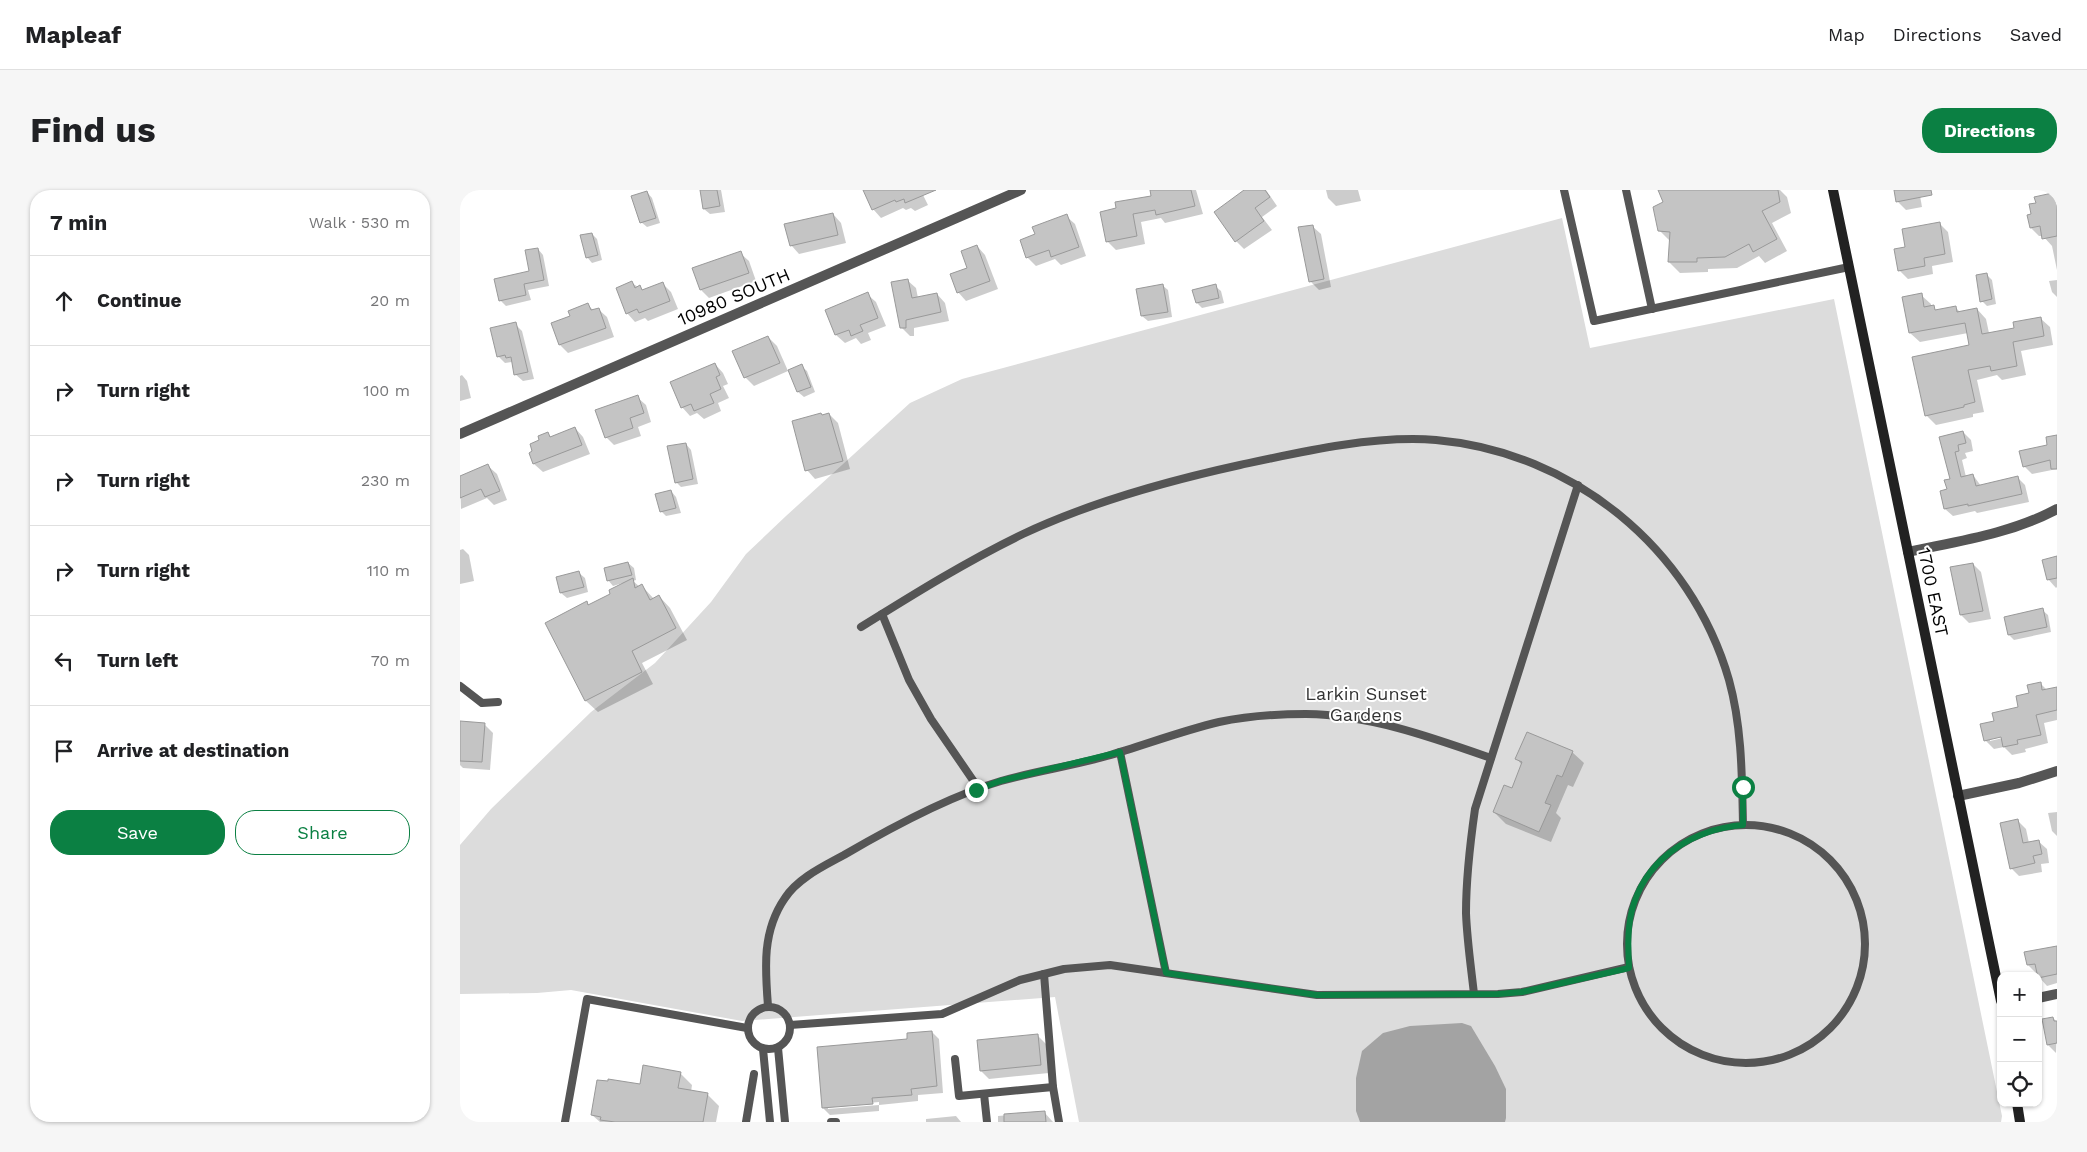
<!DOCTYPE html>
<meta charset="utf-8">
<style>
:root{--surface:#fff;--page:#f6f6f6;--text:#202124;--muted:#757577;--line:#e0e0e0;--accent:#0b8043}
body{margin:0;font-family:"Work Sans",sans-serif;background:var(--page);color:var(--text)}
.controls{position:absolute;right:15px;bottom:15px;display:grid;overflow:hidden;border-radius:10px;box-shadow:0 1px 4px #0004}
.controls button{width:45px;height:45px;display:grid;place-items:center;padding:0;border:0;border-bottom:1px solid var(--line);background:var(--surface);color:var(--text);font:25px sans-serif}
.stop{position:absolute;width:15px;height:15px;margin:-11px;border:4px solid #0b8043;border-radius:50%;background:#fff}
.stop.end{background:#0b8043;border-color:#fff;box-shadow:0 1px 5px #0008}
.list{margin:0;padding:0;list-style:none}
h2{display:flex;justify-content:space-between;align-items:center;height:65px;margin:0;padding:0 20px;font-size:21px}
h2 small{font-size:16px;font-weight:400;color:var(--muted)}
.list li{display:grid;grid-template-columns:32px 1fr auto;gap:15px;align-items:center;box-sizing:border-box;height:90px;padding:0 20px;border-top:1px solid var(--line)}
.list b{display:block;font-size:19px;white-space:nowrap}
.list em{font-size:16px;font-style:normal;color:var(--muted)}
.actions{display:flex;gap:10px;padding:15px 20px}
.actions a{flex:1;padding:11px 0;border:1px solid var(--accent);border-radius:20px;text-align:center;font-size:18px;color:var(--accent)}
.actions .main{background:var(--accent);color:#fff}
.icon{flex:none;width:28px;height:28px;fill:none;stroke:currentColor;stroke-width:2;stroke-linecap:round;stroke-linejoin:round}
.map{position:relative;flex:none;width:1597px;height:932px;overflow:hidden;border-radius:20px}
header{display:flex;align-items:center;gap:30px;box-sizing:border-box;height:70px;padding:0 25px;background:var(--surface);border-bottom:1px solid var(--line)}
header strong{font-size:24px}
nav{display:flex;gap:28px;margin-inline-start:auto;font-size:18px}
.intro{display:flex;align-items:center;justify-content:space-between;box-sizing:border-box;height:120px;padding:0 30px}
h1{margin:0;font-size:35px}
.button{padding:12px 22px;border-radius:20px;background:var(--accent);color:#fff;font-size:18px;font-weight:700}
main{display:flex;gap:30px;padding:0 30px}
aside{flex:1;background:var(--surface);border-radius:20px;box-shadow:0 1px 4px #0004}
.map>svg:first-child{display:block}
.green{fill:#dcdcdc}
.water{fill:#a3a3a3}
.shadow{fill:#0003;fill-rule:evenodd}
.building{fill:#c4c4c4;stroke:#999}
.lines{fill:none;stroke-linecap:round;stroke-linejoin:round}
.service{stroke:#555;stroke-width:8}
.minor{stroke:#555;stroke-width:10}
.secondary{stroke:#222;stroke-width:10}
.route{stroke:#0b8043;stroke-width:6}
.labels{text-anchor:middle;stroke-width:4;stroke-linejoin:round;paint-order:stroke}
.street-label{font-size:18px;fill:#000;stroke:#fff}
.park-label{font-size:18px;fill:#333;stroke:#fff}
</style>
<header>
<strong>Mapleaf</strong>
<nav><a>Map</a><a>Directions</a><a>Saved</a></nav>
</header>
<div class="intro"><h1>Find us</h1><a class="button">Directions</a></div>
<main>
<aside>
<h2>7 min<small>Walk · 530 m</small></h2>
<ul class="list">
<li><svg class="icon" aria-label="ahead" viewBox="0 0 24 24"><path d="M12 20V5M6 11l6-6 6 6"/></svg><div><b>Continue</b></div><em>20 m</em></li>
<li><svg class="icon" aria-label="right" viewBox="0 0 24 24"><path d="M7 20v-9h11M14 6l5 5-5 5"/></svg><div><b>Turn right</b></div><em>100 m</em></li>
<li><svg class="icon" aria-label="right" viewBox="0 0 24 24"><path d="M7 20v-9h11M14 6l5 5-5 5"/></svg><div><b>Turn right</b></div><em>230 m</em></li>
<li><svg class="icon" aria-label="right" viewBox="0 0 24 24"><path d="M7 20v-9h11M14 6l5 5-5 5"/></svg><div><b>Turn right</b></div><em>110 m</em></li>
<li><svg class="icon" aria-label="left" viewBox="0 0 24 24"><path d="M17 20v-9H6M10 6l-5 5 5 5"/></svg><div><b>Turn left</b></div><em>70 m</em></li>
<li><svg class="icon" aria-label="arrive" viewBox="0 0 24 24"><path d="M6 21V4h12l-3 4 3 4H6"/></svg><div><b>Arrive at destination</b></div></li>
</ul>
<div class="actions"><a class="main">Save</a><a>Share</a></div>
</aside>
<div class="map">
<svg width="1597" height="932" viewBox="0 0 1597 932">
<rect width="100%" height="100%" fill="#fff"/>
<polygon class="green" points="1102,28 1130,158 1374,109 1542,926 1541,932 619,932 595,807 282,831 111,800 77,803 0,804 0,655 31,619 131,522 195,473 251,412 286,364 326,326 450,213 502,189"/>
<polygon class="water" points="1002,833 1011,836 1035,876 1046,899 1046,928 1045,932 900,932 896,921 896,888 902,861 923,843 950,836"/>
<g class="shadow">
<polygon points="241,0 261,0 265,22 250,24 244,19"/>
<polygon points="404,0 463,0 461,1 468,15 455,21 451,18 446,20 443,18 421,28 413,19"/>
<polygon points="691,0 736,0 743,24 705,33 701,28 681,32 685,54 656,60 647,51 658,20 693,7"/>
<polygon points="784,0 806,0 817,16 802,27 812,40 784,59 776,51"/>
<polygon points="866,0 898,0 901,11 876,16 868,8"/>
<polygon points="1199,0 1320,0 1327,7 1331,23 1312,33 1327,61 1305,73 1299,66 1277,78 1248,79 1248,82 1220,83 1209,72 1210,51 1200,41 1205,13"/>
<polygon points="1435,0 1459,0 1462,17 1446,20 1438,12"/>
<polygon points="187,2 192,8 200,33 187,37 181,32"/>
<polygon points="1597,4 1597,80 1592,56 1583,46 1579,46 1571,38 1572,25 1577,14"/>
<polygon points="373,24 381,33 386,53 339,64 331,55"/>
<polygon points="606,26 615,34 626,66 601,75 595,69 576,76 567,67 577,45"/>
<polygon points="1479,33 1488,42 1493,72 1472,76 1473,84 1448,89 1439,80"/>
<polygon points="852,36 861,44 871,97 859,100 850,91"/>
<polygon points="132,44 137,49 142,70 132,73 127,67"/>
<polygon points="517,56 525,65 538,99 506,111 498,102"/>
<polygon points="78,59 83,65 89,96 68,100 71,110 46,116 40,110 71,82"/>
<polygon points="280,63 289,71 296,91 249,108 241,100 234,79"/>
<polygon points="1526,84 1532,90 1536,114 1527,116 1522,111"/>
<polygon points="447,90 456,98 458,108 477,104 485,113 489,131 454,138 454,146 450,146 442,138"/>
<polygon points="1597,90 1597,107 1592,102 1589,91"/>
<polygon points="172,93 184,101 202,93 211,102 218,119 188,131 185,128 175,132 167,123"/>
<polygon points="702,95 708,100 712,127 688,131 682,126"/>
<polygon points="755,96 761,101 764,113 742,118 737,113"/>
<polygon points="407,104 416,112 426,136 408,143 411,150 401,154 396,148 385,153 376,145"/>
<polygon points="1461,105 1471,114 1471,117 1477,121 1495,117 1500,122 1517,119 1526,129 1529,143 1556,139 1580,128 1590,137 1593,155 1561,161 1566,185 1542,190 1537,185 1517,190 1524,222 1513,224 1513,227 1476,235 1466,225 1511,156 1508,143 1460,152 1450,143"/>
<polygon points="128,115 134,121 138,119 147,127 154,147 108,163 100,155 112,127"/>
<polygon points="55,134 62,141 74,189 63,191 55,184 54,174 52,172 45,173 38,166"/>
<polygon points="308,147 317,156 328,181 294,196 285,187"/>
<polygon points="255,174 263,183 268,194 263,196 269,208 258,213 261,221 244,229 237,223 230,226 222,217"/>
<polygon points="341,176 347,181 355,202 344,207 338,202 330,181"/>
<polygon points="2,185 7,191 11,208 0,211 0,186"/>
<polygon points="177,207 186,215 191,232 178,237 181,246 154,255 146,247"/>
<polygon points="369,224 378,233 390,279 355,289 347,280"/>
<polygon points="115,238 123,247 130,264 83,282 74,274 70,263 87,244 91,247"/>
<polygon points="1503,242 1511,250 1513,261 1505,263 1507,268 1502,270 1506,287 1513,285 1521,296 1557,287 1565,295 1569,312 1517,323 1515,321 1493,326 1485,319 1491,290 1481,247"/>
<polygon points="1597,246 1597,279 1572,284 1564,276"/>
<polygon points="226,254 231,260 238,294 221,297 216,292"/>
<polygon points="28,276 37,284 47,310 34,315 27,308 1,319 0,287"/>
<polygon points="211,301 216,307 221,323 206,326 201,321"/>
<polygon points="3,359 9,365 14,391 0,394 0,360"/>
<polygon points="1597,368 1597,397 1596,398 1588,389"/>
<polygon points="168,373 174,378 176,390 173,391 180,397 182,396 194,409 199,406 210,418 227,450 182,473 193,494 138,522 126,511 87,433 127,413 130,416 152,404 163,393 153,396 148,390"/>
<polygon points="1513,374 1521,382 1531,429 1509,433 1501,425"/>
<polygon points="119,383 125,388 128,402 107,408 101,403 98,388"/>
<polygon points="1582,420 1588,425 1591,442 1554,450 1549,445"/>
<path d="M1580 493 1587 500 1597 498V530L1584 533 1588 553 1565 559 1566 562 1552 565 1544 557 1534 559 1525 550 1536 532 1560 518ZM1547 545V547L1530 551V548Z"/>
<polygon points="0,532 24,534 33,543 30,580 3,578 0,575"/>
<polygon points="1112,562 1124,573 1113,597 1108,595 1096,623 1101,628 1091,652 1046,634 1034,622 1052,599 1062,575 1057,569"/>
<polygon points="1597,622 1597,646 1592,641 1588,623"/>
<polygon points="1558,631 1566,639 1569,653 1578,651 1587,659 1589,673 1581,674 1582,682 1559,686 1551,678"/>
<polygon points="1597,757 1597,793 1587,796 1579,787 1578,782 1576,783 1568,775"/>
<polygon points="1593,828 1597,832 1596,863 1588,855"/>
<polygon points="472,842 479,849 483,903 458,905 458,911 419,915 419,912 368,917 368,919 419,915 419,921 370,925 363,918 448,850"/>
<polygon points="578,846 586,854 589,883 529,889 521,881"/>
<polygon points="220,883 232,895 231,902 248,905 259,916 256,932 140,932 132,925 181,896"/>
<polygon points="584,922 593,932 538,932 538,926"/>
<polygon points="496,926 501,932 466,932 466,929"/>
</g>
<g class="building">
<polygon points="240,0 257,0 260,16 243,19"/>
<polygon points="403,0 476,0 445,13 444,9 436,12 435,10 412,20"/>
<polygon points="690,0 731,0 735,16 696,25 695,20 673,24 677,46 646,52 640,22 656,18 655,12 691,6"/>
<polygon points="784,0 805,0 810,7 795,18 804,31 775,52 754,22"/>
<polygon points="1198,0 1318,0 1320,12 1302,21 1317,49 1293,62 1289,54 1265,67 1237,68 1237,72 1208,72 1210,42 1198,41 1194,22 1193,17 1203,12"/>
<polygon points="1434,0 1471,0 1472,5 1436,12"/>
<polygon points="187,1 196,28 180,33 171,6"/>
<polygon points="1597,2 1597,46 1582,49 1580,36 1570,38 1567,25 1571,24 1569,14 1576,13 1574,7"/>
<polygon points="373,23 378,45 330,56 324,34"/>
<polygon points="607,24 619,57 591,67 589,60 566,68 560,50 575,44 572,37"/>
<polygon points="1480,32 1485,64 1464,68 1465,76 1438,81 1434,59 1445,57 1442,39"/>
<polygon points="853,35 864,89 849,92 838,37"/>
<polygon points="132,43 138,65 126,68 120,45"/>
<polygon points="517,55 530,91 497,103 490,84 507,78 501,61"/>
<polygon points="78,58 84,90 64,94 66,105 39,111 34,89 69,81 65,60"/>
<polygon points="281,61 289,83 240,100 232,78"/>
<polygon points="1527,83 1532,109 1520,112 1516,85"/>
<polygon points="448,89 452,108 477,103 481,122 446,130 446,138 440,138 431,92"/>
<polygon points="172,91 175,98 180,95 182,100 203,92 210,111 179,123 177,119 166,124 156,98"/>
<polygon points="703,94 708,122 681,126 676,99"/>
<polygon points="756,94 759,108 736,113 732,100"/>
<polygon points="408,102 418,128 400,135 403,141 391,146 389,140 375,145 365,120"/>
<polygon points="1462,103 1464,117 1474,115 1475,120 1496,116 1497,122 1517,118 1522,144 1554,138 1553,132 1581,127 1584,146 1553,152 1557,176 1531,181 1530,176 1508,180 1515,212 1504,215 1504,217 1465,226 1452,167 1509,155 1505,133 1449,143 1442,107"/>
<polygon points="128,113 131,120 139,118 146,138 99,155 91,133 110,126 108,121"/>
<polygon points="56,132 68,182 54,185 51,167 46,168 45,165 37,167 30,138"/>
<polygon points="308,146 320,173 284,188 272,161"/>
<polygon points="255,173 260,185 256,187 261,199 250,204 254,213 234,221 231,214 221,218 210,192"/>
<polygon points="342,174 351,197 337,202 328,180"/>
<polygon points="178,205 184,223 170,228 173,238 145,248 135,220"/>
<polygon points="361,223 362,225 369,223 383,271 345,281 332,231"/>
<polygon points="115,237 122,255 73,274 69,263 72,261 70,254 79,250 78,246 88,242 90,247"/>
<polygon points="1503,241 1506,253 1498,255 1499,261 1495,262 1501,287 1513,284 1516,296 1558,286 1562,304 1508,316 1508,314 1484,319 1480,301 1487,299 1484,290 1490,289 1479,247"/>
<polygon points="1597,245 1597,279 1591,279 1590,270 1563,277 1559,261 1587,255 1586,247"/>
<polygon points="226,253 233,289 215,293 207,256"/>
<polygon points="28,274 40,301 25,307 21,299 0,308 0,286"/>
<polygon points="211,300 216,318 200,322 195,304"/>
<polygon points="1597,366 1597,388 1587,390 1582,370"/>
<polygon points="168,372 172,385 147,391 144,378"/>
<polygon points="1513,373 1523,421 1500,425 1490,377"/>
<polygon points="119,381 124,397 100,403 96,387"/>
<polygon points="173,388 175,398 182,394 190,410 199,405 216,438 172,461 182,482 125,511 85,433 127,411 128,415 150,404 149,400"/>
<polygon points="1583,418 1587,437 1548,445 1544,427"/>
<polygon points="1581,492 1582,500 1597,497 1597,520 1576,525 1581,545 1557,550 1558,554 1543,557 1541,547 1524,551 1520,534 1534,531 1532,523 1558,517 1556,506 1569,503 1567,495"/>
<polygon points="0,531 25,533 22,572 0,571"/>
<polygon points="1067,542 1113,561 1102,587 1097,585 1085,613 1091,615 1079,642 1033,622 1044,595 1052,598 1062,572 1055,569"/>
<polygon points="1558,629 1563,653 1579,650 1582,664 1573,666 1575,673 1550,679 1540,633"/>
<polygon points="1597,756 1597,784 1578,788 1575,774 1567,775 1564,762"/>
<polygon points="1593,827 1594,831 1597,831 1597,853 1587,855 1582,829"/>
<polygon points="472,841 477,896 451,899 452,905 412,908 413,914 362,918 357,857 447,849 447,843"/>
<polygon points="578,844 581,875 520,881 517,850"/>
<polygon points="183,875 221,882 218,898 248,903 243,932 155,932 140,930 141,927 131,925 137,890 148,891 148,889 180,894"/>
<polygon points="585,921 586,932 544,932 544,924"/>
</g>
<g class="lines">
<g class="service">
<polyline points="1104,0 1134,131 1389,77"/>
<polyline points="1166,0 1192,119"/>
<polyline points="422,424 449,490 471,529 519,599"/>
<path d="M401 437C454 404 507 371 563 344 631 312 707 291 780 275 840 262 914 245 976 250 1113 262 1231 358 1269 490 1282 537 1282 586 1283 635"/>
<polyline points="0,496 22,513 38,512"/>
<polyline points="660,562 706,783"/>
<circle cx="1286" cy="754" r="119"/>
<polyline points="584,784 593,897 599,932"/>
<path d="M1014 804C1011 777 1007 750 1006 723 1006 688 1010 654 1015 619L1118 295"/>
<path d="M308 816C305 778 302 741 325 708 338 688 364 676 384 665 432 637 489 606 541 591 576 581 612 576 647 566 685 555 721 541 759 532 787 526 818 524 846 524 910 525 971 547 1031 568"/>
<circle cx="309" cy="838" r="21"/>
<polyline points="330,835 482,824 560,790 604,779 650,775 857,805 1038,804 1062,802 1169,777"/>
<polyline points="318,858 325,932"/>
<polyline points="303,859 310,932"/>
<polyline points="495,869 499,906 593,897"/>
<polyline points="524,904 527,932"/>
<polyline points="105,932 127,809 287,838"/>
<polyline points="286,932 294,884"/>
<polyline points="371,932 376,932"/>
</g>
<g class="minor">
<polyline points="0,244 561,0"/>
<path d="M1448 362C1499 351 1550 344 1597 319"/>
<polyline points="1498,606 1559,593 1597,581"/>
<polyline points="1578,808 1597,804"/>
</g>
<g class="secondary">
<polyline points="1373,0 1541,811"/>
<polyline points="1557,913 1560,932"/>
</g>
</g>
<g class="lines">
<path class="route" d="M516 600 540 591 660 562 706 783 857 805 1038 804 1062 802 1169 778C1168 756 1167 734 1174 713 1190 665 1236 639 1283 635V597"/>
</g>
<g class="labels">
<g class="street-label">
<text transform="translate(274 107) rotate(-23)" y="6">10980 SOUTH</text>
<text transform="translate(1473 402) rotate(78)" y="6">1700 EAST</text>
</g>
<g class="park-label">
<text x="906" y="510">Larkin Sunset<tspan x="906" dy="21">Gardens</tspan></text>
</g>
</g>
</svg>
<div class="controls">
<button>+</button>
<button>−</button>
<button><svg class="icon" aria-label="locate" viewBox="0 0 24 24"><circle cx="12" cy="12" r="6"/><path d="M12 2v4M12 18v4M2 12h4M18 12h4"/></svg></button>
</div>
<div class="stop" style="left:1283px;top:597px"></div>
<div class="stop end" style="left:516px;top:600px"></div>
</div>
</main>
